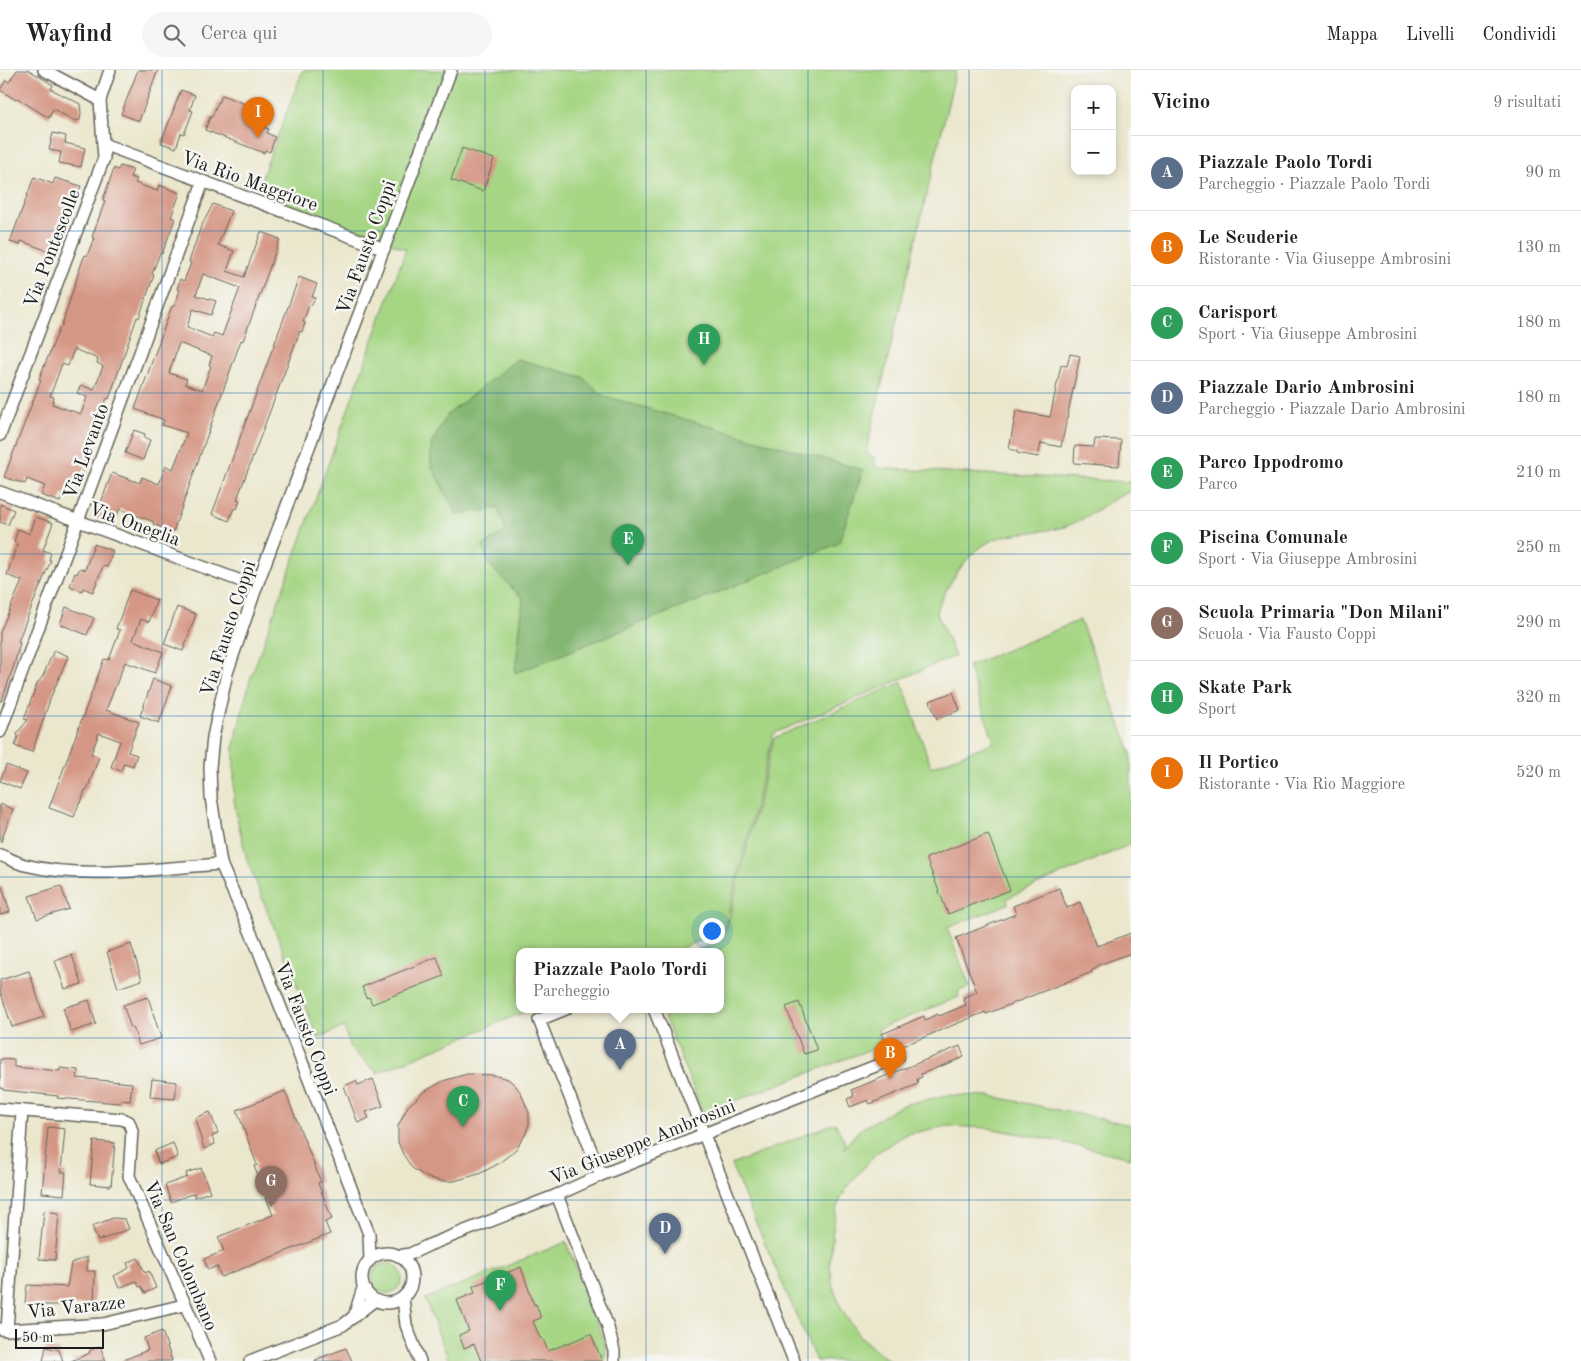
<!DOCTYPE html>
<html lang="it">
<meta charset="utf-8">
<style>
:root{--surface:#fff;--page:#f6f6f6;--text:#202124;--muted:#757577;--line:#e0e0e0;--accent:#1a73e8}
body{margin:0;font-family:"Old Standard TT",serif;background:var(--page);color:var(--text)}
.controls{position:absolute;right:15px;top:15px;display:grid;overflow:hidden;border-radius:10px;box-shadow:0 2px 8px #0003}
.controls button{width:45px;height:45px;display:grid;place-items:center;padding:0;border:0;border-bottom:1px solid var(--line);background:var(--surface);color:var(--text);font:25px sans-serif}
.scale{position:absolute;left:15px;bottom:12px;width:89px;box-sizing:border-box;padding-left:5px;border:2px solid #1c1c1c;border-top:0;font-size:14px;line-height:18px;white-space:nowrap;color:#1c1c1c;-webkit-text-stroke:4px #f6f6f2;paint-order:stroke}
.you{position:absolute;left:711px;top:860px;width:18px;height:18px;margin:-12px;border:4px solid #fff;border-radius:50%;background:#1a73e8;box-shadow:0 0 0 8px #1a73e833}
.badge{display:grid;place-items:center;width:32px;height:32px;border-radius:50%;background:var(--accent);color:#fff;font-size:16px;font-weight:700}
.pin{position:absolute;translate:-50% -41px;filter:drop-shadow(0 1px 2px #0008)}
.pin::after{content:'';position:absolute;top:26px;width:18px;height:15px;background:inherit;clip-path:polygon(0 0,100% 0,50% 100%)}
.popup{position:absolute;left:516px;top:878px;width:208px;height:65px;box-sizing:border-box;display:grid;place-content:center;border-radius:10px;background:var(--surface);filter:drop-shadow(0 1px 4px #0005);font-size:16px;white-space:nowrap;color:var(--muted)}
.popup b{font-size:19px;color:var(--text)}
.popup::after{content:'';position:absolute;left:50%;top:100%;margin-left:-10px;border:10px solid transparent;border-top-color:var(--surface)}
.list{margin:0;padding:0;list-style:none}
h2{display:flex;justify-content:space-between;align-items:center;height:65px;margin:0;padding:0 20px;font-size:21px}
h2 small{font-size:16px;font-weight:400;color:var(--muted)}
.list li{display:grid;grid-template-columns:32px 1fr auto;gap:15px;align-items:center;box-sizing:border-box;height:75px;padding:0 20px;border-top:1px solid var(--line)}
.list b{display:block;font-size:19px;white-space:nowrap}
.list p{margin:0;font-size:16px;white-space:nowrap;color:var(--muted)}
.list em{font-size:16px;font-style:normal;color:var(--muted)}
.icon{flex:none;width:28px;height:28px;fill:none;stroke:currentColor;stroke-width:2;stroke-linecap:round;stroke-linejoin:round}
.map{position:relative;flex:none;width:1131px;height:1291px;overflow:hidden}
header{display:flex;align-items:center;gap:30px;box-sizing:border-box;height:70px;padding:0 25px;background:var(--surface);border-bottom:1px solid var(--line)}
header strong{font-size:24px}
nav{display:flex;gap:28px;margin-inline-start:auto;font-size:18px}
.search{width:350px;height:45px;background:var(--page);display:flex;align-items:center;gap:12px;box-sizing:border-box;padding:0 18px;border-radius:28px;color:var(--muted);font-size:19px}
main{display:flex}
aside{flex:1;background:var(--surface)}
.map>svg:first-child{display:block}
.green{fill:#a6d684;stroke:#617950}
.forest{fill:#84b772;stroke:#506a47}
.building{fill:#d59785;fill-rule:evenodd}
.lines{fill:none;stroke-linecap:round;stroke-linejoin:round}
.street-casing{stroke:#64635a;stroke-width:14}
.street{stroke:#fff;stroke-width:11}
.grid{fill:none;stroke:#1f6fb2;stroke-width:1;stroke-opacity:0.55}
.labels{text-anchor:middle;stroke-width:5;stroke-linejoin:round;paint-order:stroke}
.street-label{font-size:19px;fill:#1c1c1c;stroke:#f6f6f2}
</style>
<header>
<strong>Wayfind</strong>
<div class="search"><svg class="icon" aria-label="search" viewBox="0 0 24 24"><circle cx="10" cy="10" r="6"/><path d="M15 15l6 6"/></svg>Cerca qui</div>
<nav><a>Mappa</a><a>Livelli</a><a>Condividi</a></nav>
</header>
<main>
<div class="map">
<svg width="1131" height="1291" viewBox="0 0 1131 1291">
<rect width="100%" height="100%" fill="#f6f6f2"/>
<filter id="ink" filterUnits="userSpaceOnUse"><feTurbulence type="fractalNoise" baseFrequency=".02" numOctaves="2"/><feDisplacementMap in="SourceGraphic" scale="10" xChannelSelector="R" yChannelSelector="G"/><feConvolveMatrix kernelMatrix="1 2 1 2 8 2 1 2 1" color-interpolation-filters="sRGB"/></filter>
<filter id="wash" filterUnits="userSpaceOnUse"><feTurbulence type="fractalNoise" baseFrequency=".0096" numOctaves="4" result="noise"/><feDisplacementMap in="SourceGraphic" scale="20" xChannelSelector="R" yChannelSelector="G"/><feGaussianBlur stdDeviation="1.12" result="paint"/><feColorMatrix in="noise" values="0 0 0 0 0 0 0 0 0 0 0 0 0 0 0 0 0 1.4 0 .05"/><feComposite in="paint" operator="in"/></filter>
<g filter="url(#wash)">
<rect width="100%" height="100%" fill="#ebe7cd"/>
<g class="green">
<path d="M303 0H956L867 377V384L875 388 876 398 1131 412V421C1108 430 1091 447 1067 456 1048 462 1030 461 1010 465 971 471 951 509 936 541L955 586 777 662 773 665 724 861 674 881H520V939H532L377 1003 350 978 344 957 318 968 247 790 238 752 234 730V674L250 610 406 179 256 122Z"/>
<polygon points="1080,550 1131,682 1131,774 1007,828 1008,834 947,858 970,917 958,921 959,927 878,959 882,975 703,1043 661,939 720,939 720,881 697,881 724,869 774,668 902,612 931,697 994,672 968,596"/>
<polygon points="948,1025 991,1026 1131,1055 1131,1088 1038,1067 987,1058 948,1056 907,1064 876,1083 846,1119 837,1137 833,1159 830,1194 833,1217 842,1240 858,1264 876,1281 890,1291 816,1291 731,1095 835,1053 846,1074 843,1079 859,1060 902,1035"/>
<polygon points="566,1172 606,1275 605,1291 449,1291 425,1229"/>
<circle cx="387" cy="1208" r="15"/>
</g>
<polygon class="forest" points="517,289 583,307 604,326 863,400 839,473 707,527 515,603 523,529 489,495 483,476 506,461 498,438 457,445 431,395 431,374 448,344"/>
<g id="blocks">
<g class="building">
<polygon points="17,0 29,0 53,15 51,19 80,34 81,43 80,50 75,51 53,39 49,48 17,28 16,30 0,20 6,10 9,12"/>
<polygon points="138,0 158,0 139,51 121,44"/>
<polygon points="181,20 195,25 190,40 193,41 188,54 184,64 181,63 176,78 161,73"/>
<polygon points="222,25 268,43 263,57 269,59 267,63 275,67 270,82 265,80 264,83 205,60 210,47 212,47 218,32 219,33"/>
<polygon points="53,63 66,66 65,73 85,78 81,97 59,93 61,82 49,80"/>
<polygon points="462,78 494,89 483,121 451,110"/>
<path d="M120 96 133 100 130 107 137 109 135 113 157 121 159 115 180 123 171 147 175 149 162 184 160 183 152 204 154 205 139 248 137 247 109 329 107 328 100 346 103 347 92 376 90 375 84 392 86 393 80 410 73 408 67 424H63L60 432 41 425 45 416 27 409 25 414 4 407 41 310 39 309 60 257 61 258 82 192 85 185 87 186 94 168 92 167 105 131 103 130 114 98 118 100ZM74 279 98 289 97 293 103 296 94 320 81 315 77 323 87 327 81 344 52 334 54 327 50 326 62 294 68 296Z"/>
<polygon points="34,107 53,114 55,108 81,116 54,183 21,171 20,175 10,172"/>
<path d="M213 134 231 141 218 175 234 181 227 201 244 207 261 162 280 169 243 271 241 270 173 462 153 454 154 452 120 439 113 452 96 446 112 403 140 413 142 407 159 414 166 396 173 399 187 363 162 355 164 350 135 339 172 236 174 237 180 220 177 219 180 209 184 211 191 193 189 192 200 159ZM203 204 240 218 222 266 214 263 212 267 187 257 193 239 211 245 216 231 196 225ZM179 273 212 286 209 295 211 296 202 320 185 314 187 309 169 303Z"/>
<polygon points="299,207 317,214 312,227 315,228 311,236 309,235 303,252 305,253 302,262 300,261 237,429 240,430 237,439 234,438 229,451 212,444"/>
<polygon points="1070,284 1080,286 1061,377 1041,373 1038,387 1017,383 1017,381 1009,379 1016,341 1050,347 1061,295 1067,296"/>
<polygon points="134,360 145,364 144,367 150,370 143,390 125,383"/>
<polygon points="1095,369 1121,370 1119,396 1074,393 1075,376 1094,377"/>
<polygon points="0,434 14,440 8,455 0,452"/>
<polygon points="36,447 53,453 43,480 51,483 49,490 51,490 25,553 18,572 20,573 14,595 2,631 0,631 0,562 22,511 7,505 17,474 14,472 18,459 30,464"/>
<polygon points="94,474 113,481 107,497 103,496 93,522 83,518 82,521 70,516 75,503 77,504 80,498 85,500"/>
<polygon points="130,520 157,530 149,552 141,549 133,570 163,582 155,603 125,592 106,640 139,652 128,682 137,685 133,696 124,693 121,701 111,697 120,671 99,663 91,684 99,687 87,720 85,720 81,733 79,733 74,747 49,738 104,589 109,590 120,560 116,559"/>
<polygon points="66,537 94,548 87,565 60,554"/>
<polygon points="177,537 196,544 183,581 164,574"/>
<polygon points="54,580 68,586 51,627 32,682 15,676 18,667 17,663 28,650 24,649 37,614 43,606"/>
<polygon points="153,609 172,616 159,653 140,646"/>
<polygon points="953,622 960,640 937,649 930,631"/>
<polygon points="6,695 27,703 20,719 0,711"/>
<polygon points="0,734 13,739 1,772 0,772"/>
<polygon points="988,764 1010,820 948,844 926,788"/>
<polygon points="0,816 2,816 10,842 0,845"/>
<polygon points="61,816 69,839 37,849 29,826"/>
<polygon points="1059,818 1067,838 1080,832 1097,876 1131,863 1131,883 1101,894 1092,900 1092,902 986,944 985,942 900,977 899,973 888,978 882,964 924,946 925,950 938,944 939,946 966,935 963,928 977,922 956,868 1016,844 1013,836"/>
<polygon points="131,874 142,910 118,918 107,882"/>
<polygon points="72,885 82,914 65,919 55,891"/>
<polygon points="437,887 444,906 372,934 369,927 366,928 362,917"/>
<polygon points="29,901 44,947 12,957 0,920 0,910"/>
<polygon points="148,927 161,968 139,975 133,957 131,958 123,935"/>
<polygon points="89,930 96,954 71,962 63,938"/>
<polygon points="799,932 817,980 804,984 786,937"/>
<polygon points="960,976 964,987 921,1004 922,1007 917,1009 918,1014 870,1034 868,1030 850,1037 847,1029 854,1026 851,1020"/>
<polygon points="0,989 14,990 14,997 60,1001 60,998 78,1000 77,1008 132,1013 130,1031 120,1030 120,1033 57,1028 58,1026 3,1020 3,1018 0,1018"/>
<polygon points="467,1004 493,1005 508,1009 515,1015 521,1023 529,1043 529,1054 525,1065 516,1079 508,1086 498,1094 479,1104 454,1111 441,1111 426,1107 412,1098 403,1084 398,1072 398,1056 408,1036 424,1022 443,1011"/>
<polygon points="152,1009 177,1012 175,1029 150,1027"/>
<polygon points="373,1009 383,1036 366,1042 369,1048 358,1053 344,1016 356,1011 358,1015"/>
<polygon points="285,1021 321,1112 318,1113 332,1149 325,1152 330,1164 221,1207 217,1196 208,1200 204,1189 224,1181 218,1167 273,1145 254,1096 257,1095 237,1040"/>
<polygon points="210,1042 218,1063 212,1066 215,1074 204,1079 195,1048"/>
<polygon points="48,1057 65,1059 61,1102 66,1102 64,1125 42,1123"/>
<polygon points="94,1071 115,1073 111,1116 90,1114"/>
<polygon points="173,1073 178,1087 159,1094 154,1081"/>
<polygon points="201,1098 210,1122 195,1127 194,1123 171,1132 165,1115 187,1107 186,1103"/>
<polygon points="44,1141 59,1143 55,1190 39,1189"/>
<polygon points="113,1148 125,1149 129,1159 98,1171 92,1156"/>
<polygon points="87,1187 87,1201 95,1201 94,1235 25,1235 27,1215 67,1217 71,1193"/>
<polygon points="138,1188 145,1203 149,1201 156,1218 145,1223 141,1216 139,1217 136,1211 119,1218 114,1206 129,1198 127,1193"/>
<polygon points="521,1197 534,1235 536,1234 541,1248 533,1251 540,1268 543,1269 548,1281 591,1264 602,1291 481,1291 474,1274 464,1278 459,1265 469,1261 457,1230 475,1223 473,1216"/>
<polygon points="162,1261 172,1291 121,1291 148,1280 144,1268"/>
<polygon points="100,1276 106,1291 71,1291 90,1283 89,1281"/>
<polygon points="46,1277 59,1280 63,1291 43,1291"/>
<polygon points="346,1278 352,1291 315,1291 315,1290"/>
</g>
</g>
</g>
<g filter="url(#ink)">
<use href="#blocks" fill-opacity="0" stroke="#64635a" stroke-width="1"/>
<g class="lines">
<g class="street-casing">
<g id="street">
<polyline points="44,0 100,30"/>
<polyline points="103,74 384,179"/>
<polyline points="0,365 104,88 100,30 110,0"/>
<polyline points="0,422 241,511 257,515"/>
<polyline points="0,662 203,112"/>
<path d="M0 785C8 788 17 793 25 795 85 810 160 798 221 794"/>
<polyline points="566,939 539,950 601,1105"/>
<polyline points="654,939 794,1291"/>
<polyline points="0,1039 122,1049 129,1052 132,1061 129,1106 210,1291"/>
<polyline points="557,1125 607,1254 614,1281 614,1291"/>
<circle cx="387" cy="1208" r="25"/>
<polyline points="399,1186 410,1184 429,1175 557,1125 601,1105 898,987"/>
<polyline points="370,1190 369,1164 258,879 221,794 211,727 210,697 213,667 227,603 257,515 451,0"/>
<polyline points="403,1228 406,1255 420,1291"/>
<polyline points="354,1247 363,1218"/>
<polyline points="1,1259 7,1260 103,1254 184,1235"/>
<polyline points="7,1260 22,1041"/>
<polyline points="250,1291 343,1255 375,1230"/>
</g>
</g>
<use href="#street" class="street"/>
</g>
</g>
<path class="grid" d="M162 0V1291M323 0V1291M485 0V1291M646 0V1291M808 0V1291M969 0V1291M0 161H1131M0 323H1131M0 484H1131M0 646H1131M0 807H1131M0 968H1131M0 1130H1131"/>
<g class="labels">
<g class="street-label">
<text transform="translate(250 110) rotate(20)" y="7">Via Rio Maggiore</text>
<text transform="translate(365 177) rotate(-70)" y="7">Via Fausto Coppi</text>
<text transform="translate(51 178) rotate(-69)" y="7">Via Pontescolle</text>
<text transform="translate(85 381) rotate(-70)" y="7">Via Levanto</text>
<text transform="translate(135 453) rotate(20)" y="7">Via Oneglia</text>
<text transform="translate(227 558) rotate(-72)" y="7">Via Fausto Coppi</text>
<text transform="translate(307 958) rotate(69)" y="7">Via Fausto Coppi</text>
<text transform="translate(642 1071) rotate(-22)" y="7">Via Giuseppe Ambrosini</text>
<text transform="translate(182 1185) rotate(67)" y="7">Via San Colombano</text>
<text transform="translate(76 1236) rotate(-6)" y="7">Via Varazze</text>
</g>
</g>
</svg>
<div class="controls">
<button>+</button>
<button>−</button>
</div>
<div class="scale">50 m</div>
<div class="you"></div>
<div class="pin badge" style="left:620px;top:1000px;background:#5c6f8a">A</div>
<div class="popup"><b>Piazzale Paolo Tordi</b>Parcheggio</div>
<div class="pin badge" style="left:890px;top:1009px;background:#e8710a">B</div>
<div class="pin badge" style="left:463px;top:1057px;background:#2e9e5b">C</div>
<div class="pin badge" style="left:665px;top:1184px;background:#5c6f8a">D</div>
<div class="pin badge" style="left:628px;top:495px;background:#2e9e5b">E</div>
<div class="pin badge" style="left:500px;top:1241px;background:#2e9e5b">F</div>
<div class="pin badge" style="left:271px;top:1137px;background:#8d6e63">G</div>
<div class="pin badge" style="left:704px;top:295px;background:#2e9e5b">H</div>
<div class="pin badge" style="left:258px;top:68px;background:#e8710a">I</div>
</div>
<aside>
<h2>Vicino<small>9 risultati</small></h2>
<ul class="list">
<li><span class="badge" style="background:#5c6f8a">A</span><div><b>Piazzale Paolo Tordi</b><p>Parcheggio · Piazzale Paolo Tordi</p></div><em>90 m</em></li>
<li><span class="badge" style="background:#e8710a">B</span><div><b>Le Scuderie</b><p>Ristorante · Via Giuseppe Ambrosini</p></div><em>130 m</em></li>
<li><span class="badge" style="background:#2e9e5b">C</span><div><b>Carisport</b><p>Sport · Via Giuseppe Ambrosini</p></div><em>180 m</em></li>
<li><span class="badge" style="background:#5c6f8a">D</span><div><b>Piazzale Dario Ambrosini</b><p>Parcheggio · Piazzale Dario Ambrosini</p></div><em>180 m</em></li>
<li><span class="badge" style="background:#2e9e5b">E</span><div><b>Parco Ippodromo</b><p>Parco</p></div><em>210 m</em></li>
<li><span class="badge" style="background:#2e9e5b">F</span><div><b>Piscina Comunale</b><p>Sport · Via Giuseppe Ambrosini</p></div><em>250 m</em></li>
<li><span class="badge" style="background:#8d6e63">G</span><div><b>Scuola Primaria &quot;Don Milani&quot;</b><p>Scuola · Via Fausto Coppi</p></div><em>290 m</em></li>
<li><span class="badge" style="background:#2e9e5b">H</span><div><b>Skate Park</b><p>Sport</p></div><em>320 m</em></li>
<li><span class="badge" style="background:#e8710a">I</span><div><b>Il Portico</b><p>Ristorante · Via Rio Maggiore</p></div><em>520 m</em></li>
</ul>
</aside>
</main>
